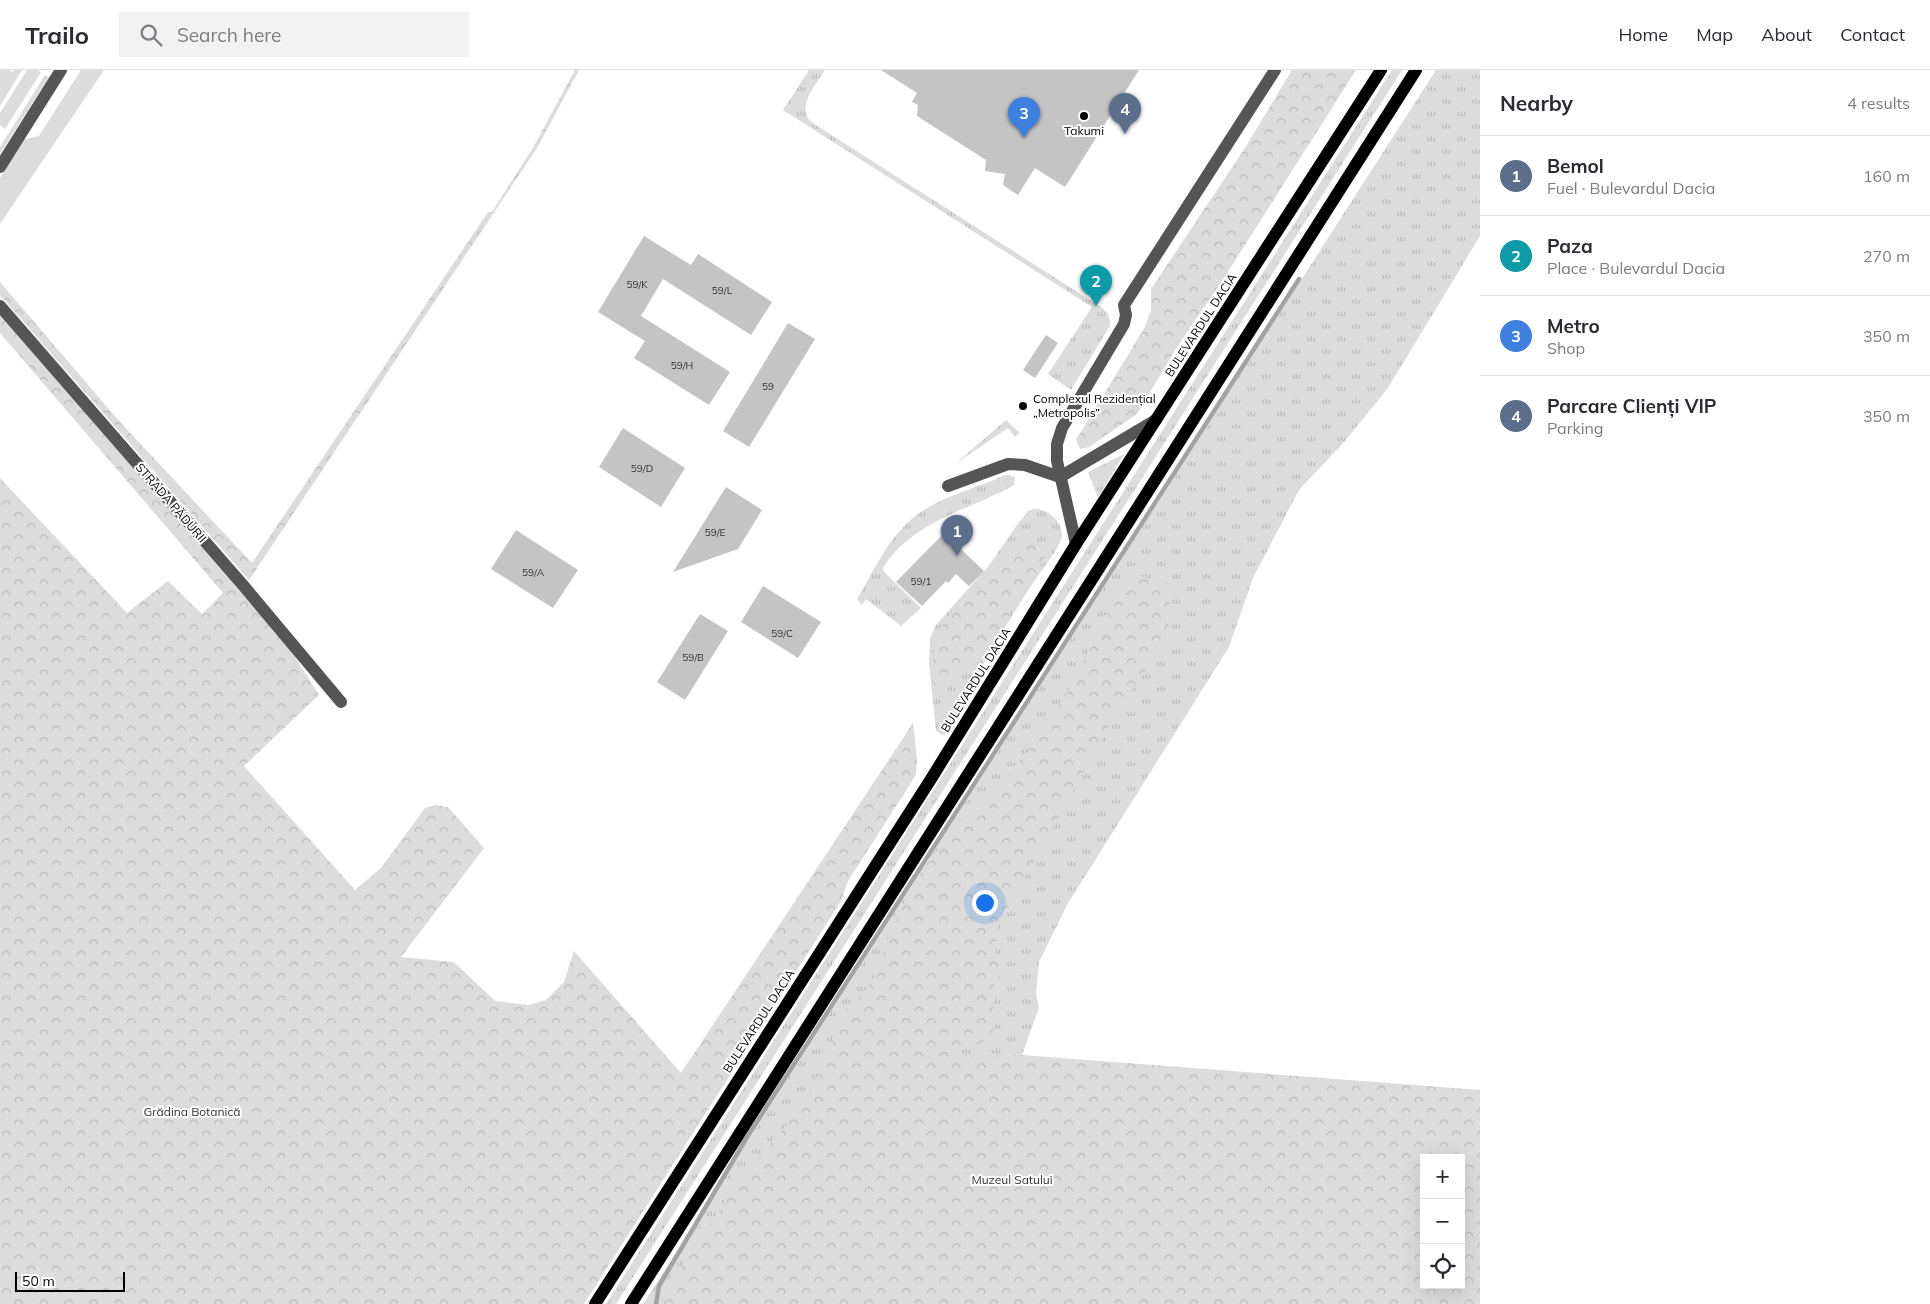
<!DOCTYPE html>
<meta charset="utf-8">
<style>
:root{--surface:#fff;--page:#f2f2f3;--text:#2b2b33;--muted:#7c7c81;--line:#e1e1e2;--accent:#b45309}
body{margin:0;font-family:Mulish,sans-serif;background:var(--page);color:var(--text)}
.controls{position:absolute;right:15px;bottom:15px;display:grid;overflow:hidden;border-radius:0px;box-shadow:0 5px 20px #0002}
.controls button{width:45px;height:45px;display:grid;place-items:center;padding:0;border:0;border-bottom:1px solid var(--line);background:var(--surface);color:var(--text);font:25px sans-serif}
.scale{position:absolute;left:15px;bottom:12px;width:110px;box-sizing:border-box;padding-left:5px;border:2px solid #000;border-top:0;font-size:14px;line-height:18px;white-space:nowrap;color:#000;-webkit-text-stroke:4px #fff;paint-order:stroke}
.you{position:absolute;left:984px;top:832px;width:18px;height:18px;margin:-12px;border:4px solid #fff;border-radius:50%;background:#1a73e8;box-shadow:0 0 0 8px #1a73e833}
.badge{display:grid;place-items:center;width:32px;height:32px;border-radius:50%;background:var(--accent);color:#fff;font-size:16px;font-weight:700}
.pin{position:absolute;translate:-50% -41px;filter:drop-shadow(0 1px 2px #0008)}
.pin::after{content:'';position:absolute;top:26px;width:18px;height:15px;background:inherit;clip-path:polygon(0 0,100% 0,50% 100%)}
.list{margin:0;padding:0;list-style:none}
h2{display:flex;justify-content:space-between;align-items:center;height:65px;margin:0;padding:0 20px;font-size:21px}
h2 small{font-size:16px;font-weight:400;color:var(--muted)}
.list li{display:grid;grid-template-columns:32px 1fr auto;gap:15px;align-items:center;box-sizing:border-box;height:80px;padding:0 20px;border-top:1px solid var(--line)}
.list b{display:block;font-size:19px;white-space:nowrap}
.list p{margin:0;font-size:16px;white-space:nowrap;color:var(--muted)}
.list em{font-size:16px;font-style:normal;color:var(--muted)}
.icon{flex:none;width:28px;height:28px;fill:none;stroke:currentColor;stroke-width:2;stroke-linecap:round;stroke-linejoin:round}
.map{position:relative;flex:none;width:1480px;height:1234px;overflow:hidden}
header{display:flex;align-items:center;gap:30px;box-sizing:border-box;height:70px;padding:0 25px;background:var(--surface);border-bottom:1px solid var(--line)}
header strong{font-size:24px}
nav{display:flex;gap:28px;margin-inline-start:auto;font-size:18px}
.search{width:350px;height:45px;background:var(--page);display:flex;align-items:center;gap:12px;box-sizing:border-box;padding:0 18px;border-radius:0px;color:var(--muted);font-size:19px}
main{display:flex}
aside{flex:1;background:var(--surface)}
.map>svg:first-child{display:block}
.grass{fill:url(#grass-tufts)}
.forest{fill:url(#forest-crowns);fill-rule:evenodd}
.garden{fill:#dcdcdc}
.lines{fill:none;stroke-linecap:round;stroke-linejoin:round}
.stream{stroke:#a3a3a3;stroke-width:4.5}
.building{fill:#c4c4c4}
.minor{stroke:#555;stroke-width:12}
.major{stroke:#000;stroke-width:12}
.poi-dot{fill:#000;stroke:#fff;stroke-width:2}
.labels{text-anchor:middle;stroke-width:4;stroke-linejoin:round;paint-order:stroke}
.number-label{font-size:10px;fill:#313131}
.poi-label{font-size:12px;fill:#000;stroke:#fff}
.street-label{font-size:12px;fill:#000;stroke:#fff}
.park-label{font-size:12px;fill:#333;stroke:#fff}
</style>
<header>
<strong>Trailo</strong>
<div class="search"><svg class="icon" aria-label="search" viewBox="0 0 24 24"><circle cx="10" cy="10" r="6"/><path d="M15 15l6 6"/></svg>Search here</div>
<nav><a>Home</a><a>Map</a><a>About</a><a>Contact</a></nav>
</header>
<main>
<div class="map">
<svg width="1480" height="1234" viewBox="0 0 1480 1234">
<defs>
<pattern id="grass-tufts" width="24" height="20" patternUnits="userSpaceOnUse" patternTransform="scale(1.25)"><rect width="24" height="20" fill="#dcdcdc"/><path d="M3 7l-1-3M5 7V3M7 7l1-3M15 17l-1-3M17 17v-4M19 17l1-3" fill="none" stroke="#bbb"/></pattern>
<pattern id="forest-crowns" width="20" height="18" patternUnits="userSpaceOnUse" patternTransform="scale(1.25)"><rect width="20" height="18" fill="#dcdcdc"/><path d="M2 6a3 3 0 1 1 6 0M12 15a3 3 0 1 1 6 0" fill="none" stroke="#bbb"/></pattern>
</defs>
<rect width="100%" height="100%" fill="#fff"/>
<g class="grass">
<path d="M809 0H825C816 14 796 36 811 52L1101 237C1108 243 1111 247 1110 256L1071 320 1048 304 1092 237 783 40Z"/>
<polygon points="1392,0 1402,0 616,1234 606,1234"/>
<polygon points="1436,0 1480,0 1480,166 1388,318 1345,371 1299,420 1253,508 1229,577 1067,835 1039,892 1036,924 1039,938 1022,985 839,986 685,1234 643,1234"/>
<polygon points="1006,350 1020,363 1015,367 1008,358 955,394"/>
<polygon points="1124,384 1098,428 1088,402"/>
<path d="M1005 405H1010L1015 408 1014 415C1005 421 995 424 986 429 947 446 907 460 883 498L884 502 921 538 901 556 866 529 862 535 857 529C874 501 888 468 914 447 941 426 975 419 1005 405Z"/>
<path d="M1033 439C1046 438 1061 449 1062 464 1062 476 1040 502 1033 513 1009 550 986 588 965 627 962 632 962 637 960 642 956 650 951 657 946 664L942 665 936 661 929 593 930 568 936 555 991 493 1017 455 1028 441Z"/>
</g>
<g class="forest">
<polygon points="575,0 579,0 537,78 249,510 0,225 0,212 120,352 252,493 488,142 492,142 534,76"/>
<polygon points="1292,0 1356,0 1224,208 1177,277 1137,344 1089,377 1080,379 1076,370 1145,257 1151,240 1151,219 1245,78"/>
<polygon points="0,245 290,579 319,625 244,696 355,820 381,798 425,738 435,735 448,737 484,778 401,887 454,892 495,931 529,935 546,930 564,912 574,881 681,1003 902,670 913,652 917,690 916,705 848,811 841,831 584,1234 0,1234 0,408 127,543 168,511 202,544 223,523 0,263"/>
<polygon points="1029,472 1042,480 1044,487 1041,495 992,568 967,590 948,617 940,622 933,618 932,606 934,575 943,553 964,527 980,517 1015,474"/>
<path d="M1129 503 1171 514 1168 568 1115 646 996 859V883L1002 903 994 915 993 968 948 985H1022L1480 1020V1234H661L687 1188 742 1106 793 1048 825 993 839 949 872 912 894 854 918 806 963 746 987 733 1039 666 1075 609 1114 528ZM1424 1088H1461V1215H1424Z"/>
</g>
<g class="garden">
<polygon points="0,0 9,0 13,2 14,0 22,0 0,36"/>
<polygon points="27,0 37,0 41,2 5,59 0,55 0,43"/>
<polygon points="81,0 104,0 0,154 0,108 25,69 39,66"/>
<polygon points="45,5 49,7 0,84 0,77"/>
</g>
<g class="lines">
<polyline class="stream" points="656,1234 659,1216 746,1069 1299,209"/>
</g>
<g class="building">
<polygon points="881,0 1139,0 1065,117 1035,98 1018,125 1003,115 1005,104 985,101 986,90 917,46 918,35 912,32 917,23"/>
<polygon points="644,166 691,195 698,184 772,232 751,265 663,209 641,246 730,302 709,335 634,288 645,271 598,242"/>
<polygon points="788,253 815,269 749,377 723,361"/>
<polygon points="1046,265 1058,273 1035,308 1023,300"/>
<polygon points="623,358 685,398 661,437 599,397"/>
<polygon points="726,417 762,440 738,479 673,502"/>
<polygon points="516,460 578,500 553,538 491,499"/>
<polygon points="944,463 984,501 969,516 956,504 948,513 946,511 922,536 896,512"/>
<polygon points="763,516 821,552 798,588 741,552"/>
<polygon points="700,544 728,561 685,630 657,612"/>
</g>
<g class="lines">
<g class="minor">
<polyline points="0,97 61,0"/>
<polyline points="0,236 242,514 341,632"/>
<polyline points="1060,407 1156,350"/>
<polyline points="948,416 1008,394 1025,395 1060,407"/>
<polyline points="1076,474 1057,391 1057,374 1062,358 1124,254 1126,245 1124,235 1275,0"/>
</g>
<g class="major">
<polyline points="595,1234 931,709 1076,474 1381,0"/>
<polyline points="631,1234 1416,0"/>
</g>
</g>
<g class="poi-dot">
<circle cx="1084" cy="46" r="5"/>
<circle cx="1023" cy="336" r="5"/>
</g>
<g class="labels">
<g class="number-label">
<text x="637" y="218">59/K</text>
<text x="722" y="224">59/L</text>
<text x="682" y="299">59/H</text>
<text x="768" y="320">59</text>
<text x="642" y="402">59/D</text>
<text x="715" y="466">59/E</text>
<text x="533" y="506">59/A</text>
<text x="921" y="515">59/1</text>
<text x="782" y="567">59/C</text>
<text x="693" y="591">59/B</text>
</g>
<g class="poi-label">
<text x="1084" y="65">Takumi</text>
<text x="1033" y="333" text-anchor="start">Complexul Rezidențial<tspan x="1033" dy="14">„Metropolis”</tspan></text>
</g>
<g class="street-label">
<text transform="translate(1201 255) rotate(-57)" y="4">BULEVARDUL DACIA</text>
<text transform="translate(171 433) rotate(49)" y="4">STRADA PĂDURII</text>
<text transform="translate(976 610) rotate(-58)" y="4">BULEVARDUL DACIA</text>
<text transform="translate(759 951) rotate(-57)" y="4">BULEVARDUL DACIA</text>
</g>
<g class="park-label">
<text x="192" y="1046">Grădina Botanică</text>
<text x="1012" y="1114">Muzeul Satului</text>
</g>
</g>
</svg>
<div class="controls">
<button>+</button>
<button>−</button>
<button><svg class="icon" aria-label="locate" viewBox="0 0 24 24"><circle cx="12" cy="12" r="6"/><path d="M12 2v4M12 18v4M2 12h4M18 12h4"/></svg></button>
</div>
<div class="scale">50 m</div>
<div class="you"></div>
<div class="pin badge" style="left:957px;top:486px;background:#5c6f8a">1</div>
<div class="pin badge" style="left:1096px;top:236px;background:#0f9aa8">2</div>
<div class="pin badge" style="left:1024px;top:68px;background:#3f7fe0">3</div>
<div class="pin badge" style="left:1125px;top:64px;background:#5c6f8a">4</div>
</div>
<aside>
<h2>Nearby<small>4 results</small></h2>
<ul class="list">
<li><span class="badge" style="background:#5c6f8a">1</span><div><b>Bemol</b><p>Fuel · Bulevardul Dacia</p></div><em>160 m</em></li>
<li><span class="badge" style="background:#0f9aa8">2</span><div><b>Paza</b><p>Place · Bulevardul Dacia</p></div><em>270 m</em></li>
<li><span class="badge" style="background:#3f7fe0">3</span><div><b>Metro</b><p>Shop</p></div><em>350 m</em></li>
<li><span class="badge" style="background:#5c6f8a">4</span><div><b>Parcare Clienți VIP</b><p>Parking</p></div><em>350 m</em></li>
</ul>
</aside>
</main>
